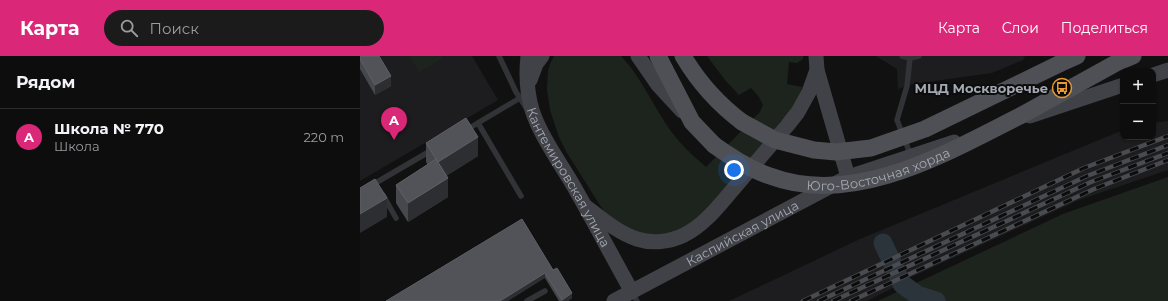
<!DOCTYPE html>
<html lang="ru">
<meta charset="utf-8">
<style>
:root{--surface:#0d0d0e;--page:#1b1b1c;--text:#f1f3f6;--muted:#9a9c9e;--line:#2d2d2e;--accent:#db2777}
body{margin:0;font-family:Montserrat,sans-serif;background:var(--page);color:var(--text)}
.controls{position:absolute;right:12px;top:12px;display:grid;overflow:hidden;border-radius:8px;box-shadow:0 1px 3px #0004}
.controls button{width:36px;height:36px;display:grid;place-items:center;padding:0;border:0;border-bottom:1px solid var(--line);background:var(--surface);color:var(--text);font:20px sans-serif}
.you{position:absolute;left:374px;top:114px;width:14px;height:14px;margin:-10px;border:3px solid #fff;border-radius:50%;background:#1a73e8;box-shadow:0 0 0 6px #1a73e833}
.badge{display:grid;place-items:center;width:26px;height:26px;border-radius:50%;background:var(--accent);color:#fff;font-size:13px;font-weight:700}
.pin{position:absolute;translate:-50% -33px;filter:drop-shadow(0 1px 2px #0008)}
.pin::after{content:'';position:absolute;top:21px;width:14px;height:12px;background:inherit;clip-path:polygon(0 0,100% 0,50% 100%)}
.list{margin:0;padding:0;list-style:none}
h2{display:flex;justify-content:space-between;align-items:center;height:52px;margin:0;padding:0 16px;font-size:17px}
h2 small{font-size:13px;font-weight:400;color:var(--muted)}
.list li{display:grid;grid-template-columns:26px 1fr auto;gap:12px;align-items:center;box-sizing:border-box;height:56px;padding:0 16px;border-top:1px solid var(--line)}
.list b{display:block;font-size:15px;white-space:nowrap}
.list p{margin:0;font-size:13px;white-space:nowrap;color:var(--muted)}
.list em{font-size:13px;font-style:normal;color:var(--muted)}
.icon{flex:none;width:22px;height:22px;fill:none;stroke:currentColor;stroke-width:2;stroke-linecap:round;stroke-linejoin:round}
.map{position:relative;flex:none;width:808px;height:245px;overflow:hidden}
header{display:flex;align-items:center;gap:24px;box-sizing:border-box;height:56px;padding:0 20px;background:var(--accent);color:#fff}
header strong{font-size:19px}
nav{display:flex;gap:22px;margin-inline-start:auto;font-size:14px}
.search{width:280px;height:36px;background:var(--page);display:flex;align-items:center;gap:10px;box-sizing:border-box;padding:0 14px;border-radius:22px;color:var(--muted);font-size:15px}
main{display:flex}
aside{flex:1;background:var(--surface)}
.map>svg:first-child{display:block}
.built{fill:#1d1d1f}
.green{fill:#1d241d}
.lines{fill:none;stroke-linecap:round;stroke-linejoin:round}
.river{stroke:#2b343a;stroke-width:19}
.service{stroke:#323337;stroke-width:5.5}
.secondary{stroke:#404247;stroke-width:15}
.primary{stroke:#4e5056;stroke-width:17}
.rail-casing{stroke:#494b50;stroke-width:4.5}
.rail{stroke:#0c0c0d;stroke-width:3;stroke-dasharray:9;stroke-linecap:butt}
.primary-bridge{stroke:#4e5056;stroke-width:17}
.wall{fill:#47484d}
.shaded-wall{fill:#2d2e31}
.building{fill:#515358;stroke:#5e6066}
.labels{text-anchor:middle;stroke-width:4;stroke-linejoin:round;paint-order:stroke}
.poi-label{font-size:13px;font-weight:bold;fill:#a3a9b2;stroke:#0c0c0d;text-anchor:end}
.street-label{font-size:13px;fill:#a3a9b2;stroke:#0c0c0d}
</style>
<header>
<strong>Карта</strong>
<div class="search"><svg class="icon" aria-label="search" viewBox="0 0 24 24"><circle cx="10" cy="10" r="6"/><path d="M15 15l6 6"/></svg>Поиск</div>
<nav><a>Карта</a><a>Слои</a><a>Поделиться</a></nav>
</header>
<main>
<aside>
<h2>Рядом<small></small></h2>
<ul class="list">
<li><span class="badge">A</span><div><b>Школа № 770</b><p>Школа</p></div><em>220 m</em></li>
</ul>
</aside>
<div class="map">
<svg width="808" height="245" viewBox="0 0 808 245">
<rect width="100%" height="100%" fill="#111112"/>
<g class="built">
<polygon points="0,0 112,0 138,44 0,125"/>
<polygon points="516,0 665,0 663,4 632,17 553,28 538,33 537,13"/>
<polygon points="808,65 808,114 719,144 543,225 535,231 507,245 369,245 500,183 763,74 763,81 793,81 793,67"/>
</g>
<g class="green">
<polygon points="50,0 82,0 83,2 59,16"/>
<path d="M194 0H261C280 20 291 45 306 68 317 85 331 98 346 111L400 56 403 49 399 41 391 32 379 39 365 24 347 0H443V3L437 7 429 6 427 28 442 31 438 46 337 165 304 180 279 179 251 162 243 154 207 97 199 81 190 54 187 33 188 15 190 8Z"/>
<polygon points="808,121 808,245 518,245 703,158"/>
</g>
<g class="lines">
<polyline class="river" points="523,187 542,228 557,239 576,245"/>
<g class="service">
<polyline points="139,0 156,36 167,53"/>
<polyline points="542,0 550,2 559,0"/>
<polyline points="550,2 547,30 537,64 551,100"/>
<polyline points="118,67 161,140"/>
<polyline points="106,74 160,42"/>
<polyline points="0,136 72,94"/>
<polyline points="23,139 36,162"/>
<polyline points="272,236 277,245"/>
<polyline points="167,245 185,235"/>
</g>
<g class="secondary">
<path id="s1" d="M168 0C166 18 167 37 172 54 180 79 200 107 213 129 233 164 252 200 272 236"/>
<polyline points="278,0 298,29 322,55"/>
<polyline points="456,0 457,14 488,121"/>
<polyline points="793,19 808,14"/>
<polyline points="170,24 176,8 182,0"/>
<polyline points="670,60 763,29"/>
<path d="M225 150C241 162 258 177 277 183 292 188 310 186 324 179 345 169 360 148 375 131 392 111 410 90 427 70L438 56 449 36 457 14"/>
<path id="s2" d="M254 245 488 121 594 86"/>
</g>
<g class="primary">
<polyline points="298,0 332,66 354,89"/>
<path d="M323 0C339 27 358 48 382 66"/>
<polyline points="699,8 717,0"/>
<polyline points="662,59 756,7 773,0"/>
</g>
<g class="rail-casing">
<g id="rail">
<polyline points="443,245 724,112 808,80"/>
<polyline points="459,245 727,120 808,89"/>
<polyline points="473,245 731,126 808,97"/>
<polyline points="491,245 734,133 808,104"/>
</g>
</g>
<use href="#rail" class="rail"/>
<g class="primary-bridge">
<polyline points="382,66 415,84 454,94 476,96 511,92 565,73 699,8"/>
<path id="s3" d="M354 89C372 102 389 113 410 120 495 152 588 96 662 59"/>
</g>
</g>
<g class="wall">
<polygon points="0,0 31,30 15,39 0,13"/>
<polygon points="66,87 118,100 86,120 88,141 48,166 36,147 36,129 68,109 66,106"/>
<polygon points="193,214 212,242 208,245 199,245 185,222 26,245"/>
</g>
<g class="shaded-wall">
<polygon points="31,20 31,30 15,39 15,29"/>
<polygon points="118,81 118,100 78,125 78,106"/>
<polygon points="88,122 88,141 48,166 48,147"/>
<polygon points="27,142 27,161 0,177 0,158"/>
<polygon points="185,217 185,222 148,245 140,245"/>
<polygon points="212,237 212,242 208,245 202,245 202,244"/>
</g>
<g class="building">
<polygon points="0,0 19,0 31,20 15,29 0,3"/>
<polygon points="106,62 118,81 78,106 66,87"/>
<polygon points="76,103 88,122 48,147 36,129"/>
<polygon points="15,123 27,142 0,158 0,132"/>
<polygon points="162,163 193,214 197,212 212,237 202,244 185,217 140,245 26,245"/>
</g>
<defs>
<g id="bus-ring" transform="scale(1)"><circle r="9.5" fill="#0c0c0d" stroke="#e79933" stroke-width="1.5"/><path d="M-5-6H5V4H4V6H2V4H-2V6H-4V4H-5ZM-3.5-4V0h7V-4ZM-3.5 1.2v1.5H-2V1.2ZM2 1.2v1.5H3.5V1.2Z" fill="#e79933"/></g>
</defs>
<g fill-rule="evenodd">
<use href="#bus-ring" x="702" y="32"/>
</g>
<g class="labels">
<g class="poi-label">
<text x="688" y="37">МЦД Москворечье</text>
</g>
<g class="street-label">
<text dy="5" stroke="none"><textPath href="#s3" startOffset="176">Юго-Восточная хорда</textPath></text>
<text dy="5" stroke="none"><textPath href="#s1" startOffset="131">Кантемировская улица</textPath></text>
<text dy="5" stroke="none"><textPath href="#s2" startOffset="145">Каспийская улица</textPath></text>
</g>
</g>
</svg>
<div class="controls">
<button>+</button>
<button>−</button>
</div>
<div class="you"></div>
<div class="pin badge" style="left:34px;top:84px">A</div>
</div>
</main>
